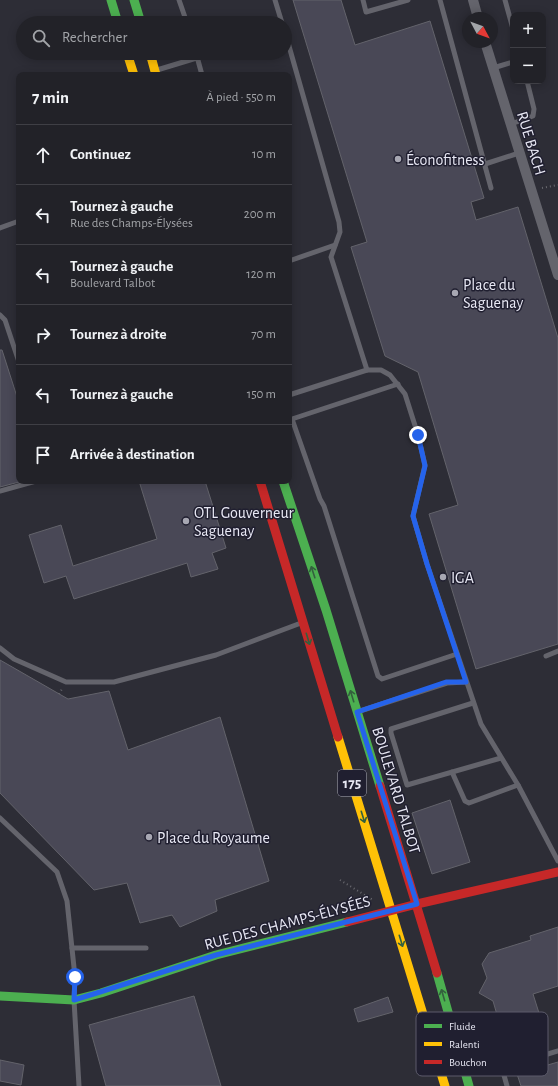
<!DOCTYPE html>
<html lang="fr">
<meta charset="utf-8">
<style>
:root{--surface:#222228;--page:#2e2f34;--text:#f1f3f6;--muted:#a2a4a8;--line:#3f3f45}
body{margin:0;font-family:"Alegreya Sans",sans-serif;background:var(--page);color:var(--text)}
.controls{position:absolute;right:12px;top:12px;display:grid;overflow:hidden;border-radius:8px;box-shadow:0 2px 10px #0003}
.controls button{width:36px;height:36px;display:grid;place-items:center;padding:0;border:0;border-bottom:1px solid var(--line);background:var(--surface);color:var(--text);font:20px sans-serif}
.compass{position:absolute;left:462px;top:12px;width:36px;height:36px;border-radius:50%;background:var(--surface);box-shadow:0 2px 10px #0003;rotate:131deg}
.stop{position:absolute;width:12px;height:12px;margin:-9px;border:3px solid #2563eb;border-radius:50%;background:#fff}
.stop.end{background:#2563eb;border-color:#fff;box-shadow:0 1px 4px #0008}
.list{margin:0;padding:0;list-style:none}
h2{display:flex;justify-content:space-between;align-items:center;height:52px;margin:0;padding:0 16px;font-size:17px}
h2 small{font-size:13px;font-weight:400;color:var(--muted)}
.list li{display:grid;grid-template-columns:26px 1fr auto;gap:12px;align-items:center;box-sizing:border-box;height:60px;padding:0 16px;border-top:1px solid var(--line)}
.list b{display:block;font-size:15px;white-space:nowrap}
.list p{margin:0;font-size:13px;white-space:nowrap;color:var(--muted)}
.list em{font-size:13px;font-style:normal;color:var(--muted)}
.icon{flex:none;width:22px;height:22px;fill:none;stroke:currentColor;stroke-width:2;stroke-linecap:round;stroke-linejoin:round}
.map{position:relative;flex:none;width:558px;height:1086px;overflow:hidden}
.search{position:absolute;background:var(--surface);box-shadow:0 2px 10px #0003;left:16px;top:16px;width:276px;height:44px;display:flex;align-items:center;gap:10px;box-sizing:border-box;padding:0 14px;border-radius:22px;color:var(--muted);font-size:15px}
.panel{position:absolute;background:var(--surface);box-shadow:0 2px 10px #0003;left:16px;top:72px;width:276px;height:412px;border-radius:8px}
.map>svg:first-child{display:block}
.building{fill:#494856;stroke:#63636b}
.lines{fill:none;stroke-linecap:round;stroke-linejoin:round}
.path{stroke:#68686e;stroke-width:2;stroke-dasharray:1 3;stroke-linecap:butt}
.lane{stroke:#64646c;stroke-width:5}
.street{stroke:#64646c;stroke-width:10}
.fast{stroke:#4caf50;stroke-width:9}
.slow{stroke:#ffc107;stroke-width:9}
.jam{stroke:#c62828;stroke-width:9}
.oneway{stroke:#34603e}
.route{stroke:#2563eb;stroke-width:5}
.poi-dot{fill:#a7a7b2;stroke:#201f30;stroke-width:1.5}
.labels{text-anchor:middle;stroke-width:3;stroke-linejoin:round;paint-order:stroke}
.shield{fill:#201f30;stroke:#acacb9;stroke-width:1}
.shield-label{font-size:15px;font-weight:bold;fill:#e8e8f4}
.street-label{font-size:16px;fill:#e8e8f4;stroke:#201f30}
.poi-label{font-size:16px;fill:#e8e8f4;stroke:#201f30;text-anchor:start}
.key{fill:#201f30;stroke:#5c5b6b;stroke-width:1}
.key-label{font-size:11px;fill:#e8e8f4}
</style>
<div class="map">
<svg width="558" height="1086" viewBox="0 0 558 1086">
<rect width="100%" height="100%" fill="#2d2d36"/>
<g class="building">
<polygon points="293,0 341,0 355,45 430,21 484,198 471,202 476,220 518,207 558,338 558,644 476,669 429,514 458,505 418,372 385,356 351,247 367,242"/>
<polygon points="0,350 2,350 19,403 19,482 0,487"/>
<polygon points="139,481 205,481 226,548 212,553 218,569 191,577 187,563 74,599 66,576 44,583 29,535 61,525 73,566 157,539"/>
<polygon points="0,660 68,699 109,691 128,750 220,717 269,881 215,900 217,911 180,927 172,915 140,923 127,883 94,890 0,793"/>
<polygon points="450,800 470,862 432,874 412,813"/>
<polygon points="558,927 558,986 533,994 539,1013 500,1025 493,1001 479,993 487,978 482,964 489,953 531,940 530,936"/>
<polygon points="194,996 221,1086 106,1086 89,1025"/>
<polygon points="388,997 393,1012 358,1022 354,1009"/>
<polygon points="0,1060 24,1065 21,1085 0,1081"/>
<polygon points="558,1062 558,1086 521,1086 517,1074"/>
</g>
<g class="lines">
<g class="path">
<polyline points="542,188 558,185"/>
<polyline points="59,694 62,689"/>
<polyline points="340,880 373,900"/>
</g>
<g class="lane">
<polyline points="179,0 187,23"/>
<polyline points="275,0 282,23"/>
<polyline points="363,0 366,12 408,0"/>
<polyline points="440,0 491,188"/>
<polyline points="505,0 513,29"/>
<polyline points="285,32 339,222 340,232 331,257 367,370"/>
<polyline points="196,53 202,75"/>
<polyline points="493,68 513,62"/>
<polyline points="157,70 213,53"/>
<polyline points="511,124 533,116 534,109 527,81"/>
<polyline points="485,164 519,153"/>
<polyline points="0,228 19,221"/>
<polyline points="289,261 335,245"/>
<polyline points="0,315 5,320 19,362"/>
<polyline points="398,384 292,419 320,499 324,506 378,676 382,679 457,654"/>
<polyline points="289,395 367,370 381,370 390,375 405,394 418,435 425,465 413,516 427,564 481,724 518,785 558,861"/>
<polyline points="0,491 36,481"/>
<polyline points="0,648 14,659 66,682 114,682 216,655 301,623"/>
<polyline points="546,656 558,651"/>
<polyline points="473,703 391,729 391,733 407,785 501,758"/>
<polyline points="360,711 447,683 466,682"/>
<polyline points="452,772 465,801 469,803 518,785"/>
<polyline points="0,818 57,872 67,901 75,977 74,1000 79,1086"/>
<polyline points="72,948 146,948"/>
<polyline points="507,1086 500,1061 533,1053 538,1057 558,1051"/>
</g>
<g class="street">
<polyline points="473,0 478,18"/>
<polyline points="485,42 558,275"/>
</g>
<g class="fast">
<polyline points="111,0 118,23"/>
<polyline points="134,0 141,23"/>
<polyline points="283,481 326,610 380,786"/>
<polyline points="437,973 469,1086"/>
<polyline points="0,996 74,1000 101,993 216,955 347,922"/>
</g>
<g class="slow">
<polyline points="127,53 134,75"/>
<polyline points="150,53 156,75"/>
<polyline points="338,737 445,1086"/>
</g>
<g class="jam">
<polyline points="260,481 338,737"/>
<polyline points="380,786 437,973"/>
<polyline points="347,922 417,904 558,872"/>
</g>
</g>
<defs><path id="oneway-shaft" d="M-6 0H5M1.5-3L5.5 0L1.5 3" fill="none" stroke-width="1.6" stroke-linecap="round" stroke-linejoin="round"/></defs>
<g class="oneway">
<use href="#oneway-shaft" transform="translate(313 572) rotate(-108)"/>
<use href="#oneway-shaft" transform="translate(308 639) rotate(73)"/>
<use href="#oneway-shaft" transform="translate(352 696) rotate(-107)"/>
<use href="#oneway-shaft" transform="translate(363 817) rotate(73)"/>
<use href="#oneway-shaft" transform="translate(401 941) rotate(73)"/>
<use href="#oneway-shaft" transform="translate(443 995) rotate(-106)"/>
</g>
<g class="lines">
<polyline class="route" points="75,977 74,1000 100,992 216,955 417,904 357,712 446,682 466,682 427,564 413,516 425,466 418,435"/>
</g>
<g class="poi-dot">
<circle cx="398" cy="159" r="4"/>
<circle cx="455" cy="293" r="4"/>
<circle cx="186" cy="521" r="4"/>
<circle cx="443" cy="577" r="4"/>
<circle cx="149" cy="837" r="4"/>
</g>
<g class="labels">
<rect class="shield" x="338" y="770" width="28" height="26" rx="3"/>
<g class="shield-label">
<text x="352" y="788">175</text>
</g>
<g class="street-label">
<text transform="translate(532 143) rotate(73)" y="6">RUE BACH</text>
<text transform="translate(397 790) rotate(73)" y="6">BOULEVARD TALBOT</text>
<text transform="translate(287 922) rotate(-15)" y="6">RUE DES CHAMPS-ÉLYSÉES</text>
</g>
<g class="poi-label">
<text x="406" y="165">Éconofitness</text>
<text x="463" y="290">Place du<tspan x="463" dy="18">Saguenay</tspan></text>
<text x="194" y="518">OTL Gouverneur<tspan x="194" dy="18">Saguenay</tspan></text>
<text x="451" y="583">IGA</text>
<text x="157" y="843">Place du Royaume</text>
</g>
</g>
<rect x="416" y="1012" width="132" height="64" rx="6" class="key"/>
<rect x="424" y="1024" width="18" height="4" fill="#4caf50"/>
<rect x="424" y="1042" width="18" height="4" fill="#ffc107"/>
<rect x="424" y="1060" width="18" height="4" fill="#c62828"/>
<g class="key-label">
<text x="449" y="1030">Fluide</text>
<text x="449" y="1048">Ralenti</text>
<text x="449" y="1066">Bouchon</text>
</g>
</svg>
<div class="controls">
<button>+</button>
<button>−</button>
</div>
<svg class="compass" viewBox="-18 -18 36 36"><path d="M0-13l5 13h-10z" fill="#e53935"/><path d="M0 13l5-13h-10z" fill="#a2a4a8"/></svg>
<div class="stop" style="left:75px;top:977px"></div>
<div class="stop end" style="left:418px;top:435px"></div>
<div class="search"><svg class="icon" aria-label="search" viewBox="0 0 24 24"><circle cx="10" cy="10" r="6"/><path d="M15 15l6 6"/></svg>Rechercher</div>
<section class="panel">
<h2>7 min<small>À pied · 550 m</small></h2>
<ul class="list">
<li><svg class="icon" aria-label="ahead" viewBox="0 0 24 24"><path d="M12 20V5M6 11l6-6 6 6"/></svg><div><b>Continuez</b></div><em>10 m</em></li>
<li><svg class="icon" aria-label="left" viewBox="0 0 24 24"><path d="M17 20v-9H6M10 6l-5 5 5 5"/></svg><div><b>Tournez à gauche</b><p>Rue des Champs-Élysées</p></div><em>200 m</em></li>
<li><svg class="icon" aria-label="left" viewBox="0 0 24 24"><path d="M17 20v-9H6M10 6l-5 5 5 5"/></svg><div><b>Tournez à gauche</b><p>Boulevard Talbot</p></div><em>120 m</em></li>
<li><svg class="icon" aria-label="right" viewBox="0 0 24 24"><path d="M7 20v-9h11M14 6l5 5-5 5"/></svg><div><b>Tournez à droite</b></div><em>70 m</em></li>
<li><svg class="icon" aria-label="left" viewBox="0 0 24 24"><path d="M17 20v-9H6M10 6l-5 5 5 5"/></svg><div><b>Tournez à gauche</b></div><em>150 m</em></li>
<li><svg class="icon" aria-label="arrive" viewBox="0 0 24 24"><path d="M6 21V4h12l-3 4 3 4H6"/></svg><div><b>Arrivée à destination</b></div></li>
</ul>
</section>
</div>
